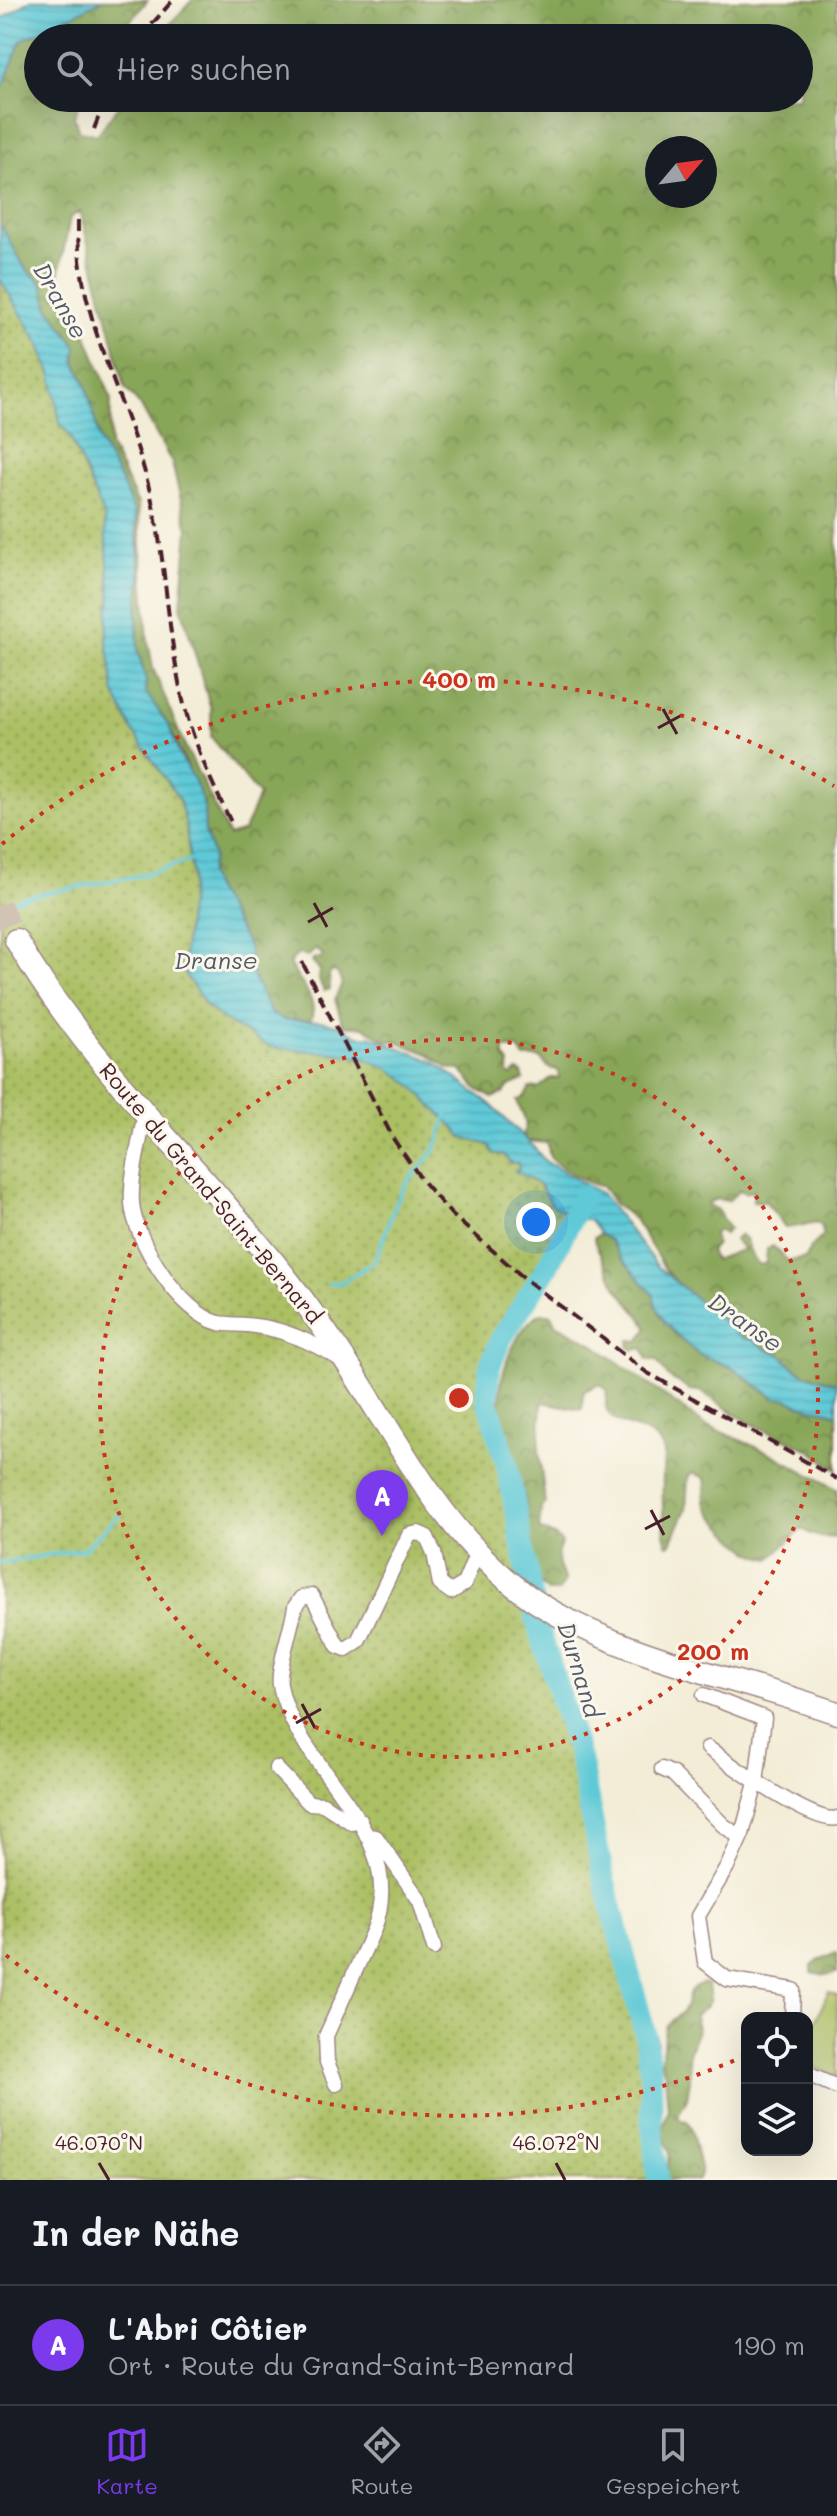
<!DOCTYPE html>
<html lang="de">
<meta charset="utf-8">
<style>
:root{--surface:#171b24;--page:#20242c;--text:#f1f3f6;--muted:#9ea1a6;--line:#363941;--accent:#7c3aed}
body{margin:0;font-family:Mali,sans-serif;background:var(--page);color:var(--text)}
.controls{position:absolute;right:24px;bottom:24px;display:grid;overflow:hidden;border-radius:16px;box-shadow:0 8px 32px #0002}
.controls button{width:72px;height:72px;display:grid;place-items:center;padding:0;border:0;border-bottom:2px solid var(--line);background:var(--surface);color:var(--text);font:40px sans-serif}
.compass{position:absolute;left:645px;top:136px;width:72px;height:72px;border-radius:50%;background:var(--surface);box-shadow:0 8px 32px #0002;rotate:61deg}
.you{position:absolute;left:536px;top:1222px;width:28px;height:28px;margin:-20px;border:6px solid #fff;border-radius:50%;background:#1a73e8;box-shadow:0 0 0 12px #1a73e833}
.badge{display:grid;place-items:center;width:52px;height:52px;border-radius:50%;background:var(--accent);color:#fff;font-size:26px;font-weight:700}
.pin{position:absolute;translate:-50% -66px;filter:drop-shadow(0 2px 4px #0008)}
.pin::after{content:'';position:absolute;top:42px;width:28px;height:24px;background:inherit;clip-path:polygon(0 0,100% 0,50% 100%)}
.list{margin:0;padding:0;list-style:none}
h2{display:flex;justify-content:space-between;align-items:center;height:104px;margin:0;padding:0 32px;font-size:34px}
h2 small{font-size:26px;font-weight:400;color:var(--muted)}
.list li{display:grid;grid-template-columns:52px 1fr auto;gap:24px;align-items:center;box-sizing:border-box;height:120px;padding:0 32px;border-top:2px solid var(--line)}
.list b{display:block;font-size:30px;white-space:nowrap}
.list p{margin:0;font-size:26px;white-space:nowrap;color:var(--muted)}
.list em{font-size:26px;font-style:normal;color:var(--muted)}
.icon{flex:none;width:44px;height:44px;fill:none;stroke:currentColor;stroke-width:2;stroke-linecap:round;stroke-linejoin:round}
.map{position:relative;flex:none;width:837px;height:2180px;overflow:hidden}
.search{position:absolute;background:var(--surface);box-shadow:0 8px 32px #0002;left:24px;right:24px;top:24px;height:88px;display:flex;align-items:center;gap:20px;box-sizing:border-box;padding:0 28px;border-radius:44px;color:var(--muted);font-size:30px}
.sheet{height:224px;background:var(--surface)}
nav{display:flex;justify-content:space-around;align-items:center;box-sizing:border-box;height:112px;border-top:2px solid var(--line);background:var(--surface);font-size:22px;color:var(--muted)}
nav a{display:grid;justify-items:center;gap:4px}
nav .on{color:var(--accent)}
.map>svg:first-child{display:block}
.forest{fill:url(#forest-crowns);stroke:#696242;stroke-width:2;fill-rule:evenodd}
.park{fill:url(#park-dots);stroke:#7a6f47;stroke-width:2}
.pitch{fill:#abbf63;stroke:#7a6f47;stroke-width:2}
.water{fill:url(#water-rules);stroke:#547481;stroke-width:2}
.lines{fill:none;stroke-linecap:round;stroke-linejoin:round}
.stream{stroke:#5ec9d7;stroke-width:4}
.river{stroke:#5ec9d7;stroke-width:22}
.primary-tunnel{stroke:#d1c4b5;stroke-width:22;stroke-dasharray:22 11;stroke-linecap:butt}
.street-casing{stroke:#9e8681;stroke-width:17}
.primary-casing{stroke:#9e8681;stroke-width:25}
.street{stroke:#fff;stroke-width:14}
.primary{stroke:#fff;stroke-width:22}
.rail{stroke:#4a1f2b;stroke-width:4;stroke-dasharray:12 6;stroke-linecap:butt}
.ticks{fill:none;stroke:#4a1f2b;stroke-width:3}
.ring{fill:none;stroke:#c8321e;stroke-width:4;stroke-dasharray:4 8}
.labels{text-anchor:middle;stroke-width:6;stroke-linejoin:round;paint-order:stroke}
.street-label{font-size:22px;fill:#4a1f2b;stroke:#fbf7ec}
.water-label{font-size:24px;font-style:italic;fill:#515a67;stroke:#fbf7ec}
.ticks-label{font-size:20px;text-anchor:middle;fill:#4a1f2b;stroke:#fbf7ec;stroke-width:6;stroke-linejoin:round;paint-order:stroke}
.centre{fill:#c8321e;stroke:#fbf7ec;stroke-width:4}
.ring-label{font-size:24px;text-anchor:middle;font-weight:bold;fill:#c8321e;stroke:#fbf7ec;stroke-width:6;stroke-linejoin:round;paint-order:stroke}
</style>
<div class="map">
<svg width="837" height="2180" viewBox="0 0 837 2180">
<defs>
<pattern id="forest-crowns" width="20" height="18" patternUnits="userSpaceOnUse" patternTransform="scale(2)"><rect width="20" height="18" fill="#88a659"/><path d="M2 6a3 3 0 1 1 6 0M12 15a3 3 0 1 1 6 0" fill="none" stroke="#71874a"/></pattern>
<pattern id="park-dots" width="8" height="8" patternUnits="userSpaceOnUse" patternTransform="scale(2)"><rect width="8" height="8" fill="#abbf63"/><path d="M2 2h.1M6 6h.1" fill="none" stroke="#8d9b52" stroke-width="1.8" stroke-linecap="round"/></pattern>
<pattern id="water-rules" width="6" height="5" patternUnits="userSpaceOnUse" patternTransform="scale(2)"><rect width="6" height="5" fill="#5ec9d7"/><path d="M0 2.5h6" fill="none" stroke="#53acb9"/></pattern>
</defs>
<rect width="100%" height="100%" fill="#fbf7ec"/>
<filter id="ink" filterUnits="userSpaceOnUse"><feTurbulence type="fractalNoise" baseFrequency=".0125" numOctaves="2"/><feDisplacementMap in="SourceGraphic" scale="16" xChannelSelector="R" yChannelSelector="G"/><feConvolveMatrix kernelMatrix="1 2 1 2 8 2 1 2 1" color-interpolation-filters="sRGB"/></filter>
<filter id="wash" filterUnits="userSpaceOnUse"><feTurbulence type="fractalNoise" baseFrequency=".006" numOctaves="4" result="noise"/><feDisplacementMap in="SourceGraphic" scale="32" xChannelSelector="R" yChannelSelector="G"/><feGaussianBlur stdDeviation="1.8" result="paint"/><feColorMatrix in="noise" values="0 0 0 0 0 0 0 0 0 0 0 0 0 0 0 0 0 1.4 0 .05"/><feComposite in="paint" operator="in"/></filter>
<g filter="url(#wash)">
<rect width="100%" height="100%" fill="#f3edd7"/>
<g class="forest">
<path d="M103 0H148L116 38H38V98H81L74 117 79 131 97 135 124 98H799V38H158L192 0H837V1383L809 1376 796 1369 777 1352 767 1350 756 1341 743 1338 687 1293 667 1272 634 1219 614 1203 602 1186C592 1186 554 1166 550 1156 548 1152 549 1147 547 1143L527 1141 523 1134C530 1123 521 1111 517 1101L524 1097 530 1088 540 1087 551 1078H559L558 1070 549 1068 540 1058H525L517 1048 504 1049V1057L509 1063 508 1074 511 1076 518 1071 522 1073 524 1080 509 1086 504 1093 493 1098 478 1090 461 1070 448 1068 429 1054 396 1041 384 1040 364 1027 343 1025 335 999 342 984 338 974 333 970 329 975 330 989 324 991 318 978 320 970 312 962 314 958 321 959 323 955 316 949 307 957 299 953 289 963C297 981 321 1000 310 1021L283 1020 271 1014 253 977 248 945 214 888 209 875 213 856 205 831 201 797 169 726 145 691 146 680 138 651 137 612 141 577 135 514 123 485 100 442 87 388 75 360 74 342 49 308 42 283 25 268 0 224V90L18 46 26 37ZM657 148H705V196H657ZM80 212 125 388 141 406 172 463 188 529 181 606 211 709V737L259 795 244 831 229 836 182 740 153 668 148 641 138 504 110 446 111 398 82 323 58 280 70 217ZM740 1190 746 1193 754 1190 753 1201 766 1202 785 1227C790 1227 794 1227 799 1226 811 1224 824 1215 822 1237L811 1247 806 1258 788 1261 773 1246 767 1249 766 1263 761 1265C748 1260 751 1242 740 1234L734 1240 744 1249 714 1260 710 1251 716 1244 714 1233 718 1230 724 1234 729 1229 717 1210 708 1205 709 1202 717 1199 728 1201Z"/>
<path d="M600 1234 610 1240 621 1258 653 1294 661 1317 679 1338 700 1355 729 1366 776 1399C789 1396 792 1403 803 1406 815 1410 826 1408 837 1414V1470L808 1449 748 1422 700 1391 690 1390 669 1377 656 1360H648L643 1348 633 1350 629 1346 630 1340 639 1341 647 1329 646 1324 617 1288 595 1243 594 1238Z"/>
<path d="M542 1313 551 1315 556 1324 590 1342 705 1425 770 1453 837 1489V1536C824 1541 813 1535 802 1529L770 1559C764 1557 757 1556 752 1553 740 1545 708 1514 705 1501 703 1492 709 1487 704 1477L692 1473 688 1477 686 1509 671 1543 669 1545 666 1544C662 1516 662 1483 664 1452 655 1422 612 1433 606 1407 605 1402 608 1395 606 1389L600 1384 584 1391 582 1409 542 1402 539 1450 545 1503 541 1508 539 1529 556 1537 562 1543C553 1557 559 1566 565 1581L559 1591 548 1592C519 1569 532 1531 525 1499 510 1440 483 1406 514 1345 520 1333 530 1318 542 1313Z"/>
<polygon points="837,1953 837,1973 825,1975 812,1972 812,1966 821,1959"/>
<path d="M704 1983 708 1985 710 1999 705 2008 695 2015 697 2031 689 2053 690 2080 687 2098 678 2115 680 2120 687 2121 691 2127 701 2173 699 2180H666L670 2153 662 2131 668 2110 665 2073 661 2063 665 2027C670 2020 676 2018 681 2013 693 2001 681 1989 704 1983Z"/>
</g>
<polygon class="park" points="0,257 62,340 112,518 118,684 185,801 228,999 367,1054 406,1065 572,1194 574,1231 498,1341 486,1404 523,1517 523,1577 553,1691 574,1732 603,1835 601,1870 657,2040 655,2128 669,2180 0,2180"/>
<polygon class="pitch" points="828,1992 837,1996 837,2077 807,2064 807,2042"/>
<g class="water">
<polygon points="31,0 103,0 21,41 0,94 0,20"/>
<path d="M0 224 25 268 42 283 49 308 77 347 75 360 87 388 100 442 123 485 135 514 141 577 137 612 138 651 146 680 145 691 169 726 180 756 195 781 204 805 205 831 213 856 209 874 214 888 248 945 253 977 271 1014 283 1020 322 1021 340 1026 358 1036H369L433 1061 490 1104 533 1146 545 1161 602 1194 658 1267 743 1338 756 1341 767 1350 777 1352 796 1369 809 1376 837 1383V1414C826 1408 815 1410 803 1406 792 1403 789 1396 777 1399L729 1366 700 1355 687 1345 665 1323 656 1306 653 1294 621 1258 610 1240 600 1234 590 1221 554 1207 539 1185 515 1170 519 1169 518 1163H511L503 1154H494L489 1145 462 1137C451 1121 436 1112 424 1098 380 1047 331 1055 270 1047L222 1019 206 1005 186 976 183 961 192 875 185 821 179 799 132 730 114 692 107 640 108 612 111 600 104 516 70 436 60 423 52 376 39 343 0 279Z"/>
</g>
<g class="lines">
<g class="stream">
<polyline points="0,906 25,897 142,875 195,859"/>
<polyline points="329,1283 341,1283 375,1261 396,1203 406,1184 432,1154 439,1141 447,1115"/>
<polyline points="0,1563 84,1549 120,1514"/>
</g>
<polyline class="river" points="583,1196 546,1269 501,1339 490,1366 487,1399 507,1464 536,1619 580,1759 603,1875 645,2033 651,2076 652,2123 658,2180"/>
</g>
</g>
<g filter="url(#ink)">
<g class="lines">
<polyline class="primary-tunnel" points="0,905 16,940"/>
<g class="street-casing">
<g id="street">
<path d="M145 1111C141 1139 130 1176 132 1203 134 1240 181 1314 219 1323 230 1325 243 1324 255 1326 287 1330 313 1343 340 1359"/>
<polyline points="704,1695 764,1718 756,1783 742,1834 728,1865 698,1916 705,1962 727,1979 793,1990 792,2018"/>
<path d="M708 1748C728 1763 816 1826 837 1818"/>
<polyline points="276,1768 309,1803 323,1804 352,1823 360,1820"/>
<polyline points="662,1769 673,1774 723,1825 740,1837"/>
<polyline points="367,1836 376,1837 420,1901 434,1948"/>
<polyline points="807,2074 837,2087"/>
<path d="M336 2084 327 2062 326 2036 374 1929C411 1831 296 1771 280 1685 277 1670 292 1626 295 1607L301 1598 312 1596 338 1646 346 1649 358 1641 409 1535 418 1533 427 1537 434 1553 440 1584 451 1592 464 1584 477 1552"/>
</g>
</g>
<g class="primary-casing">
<path id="primary" d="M16 940C88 1064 196 1163 284 1275 306 1303 327 1333 347 1363 402 1447 447 1540 532 1599 618 1657 739 1678 837 1713"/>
</g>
<use href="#street" class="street"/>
<use href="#primary" class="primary"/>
<g class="rail">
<polyline points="140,38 173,0"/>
<polyline points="94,129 106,98"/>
<path d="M78 220C76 318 126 395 149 488 166 555 166 624 181 692 191 737 210 780 231 822"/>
<polyline points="302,962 394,1140 424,1183 451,1214 524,1278 646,1372 837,1479"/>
</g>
</g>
</g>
<path class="ticks" d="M663 709 677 734M658 728 682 715M314 903 327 927M308 922 333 908M651 1510 664 1535M645 1529 670 1516M302 1704 315 1728M296 1723 321 1709M99 2163 109 2180M556 2163 565 2180"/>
<g class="ring">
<circle cx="459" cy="1398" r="359"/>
<path d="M745 2056A718 718 0 0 1 2 1952M2 844A718 718 0 0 1 834 786"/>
</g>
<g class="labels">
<g class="street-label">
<text transform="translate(211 1193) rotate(50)" y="8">Route du Grand-Saint-Bernard</text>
</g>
<g class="water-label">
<text transform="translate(60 301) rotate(60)" y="8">Dranse</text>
<text x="216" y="969">Dranse</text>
<text transform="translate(745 1323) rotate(35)" y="8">Dranse</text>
<text transform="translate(579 1670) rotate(73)" y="8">Durnand</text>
</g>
</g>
<g class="ticks-label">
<text x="99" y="2150">46.070°N</text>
<text x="556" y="2150">46.072°N</text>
</g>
<circle cx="459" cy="1398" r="12" class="centre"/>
<g class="ring-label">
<text x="459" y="688">400 m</text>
<text x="713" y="1660">200 m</text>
</g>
</svg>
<div class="controls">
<button><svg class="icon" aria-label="locate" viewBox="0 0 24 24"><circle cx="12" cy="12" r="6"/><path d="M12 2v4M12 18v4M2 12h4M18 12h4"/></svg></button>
<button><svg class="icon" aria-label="layers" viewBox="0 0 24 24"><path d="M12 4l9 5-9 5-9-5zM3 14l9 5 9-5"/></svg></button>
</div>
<svg class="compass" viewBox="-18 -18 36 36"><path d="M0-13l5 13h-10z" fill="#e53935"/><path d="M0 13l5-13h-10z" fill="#9ea1a6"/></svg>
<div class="you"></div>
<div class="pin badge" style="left:382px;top:1536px">A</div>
<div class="search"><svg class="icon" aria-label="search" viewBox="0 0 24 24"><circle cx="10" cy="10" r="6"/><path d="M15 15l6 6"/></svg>Hier suchen</div>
</div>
<section class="sheet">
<h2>In der Nähe<small></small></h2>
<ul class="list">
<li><span class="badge">A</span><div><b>L'Abri Côtier</b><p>Ort · Route du Grand-Saint-Bernard</p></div><em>190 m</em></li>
</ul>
</section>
<nav>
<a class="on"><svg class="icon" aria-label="map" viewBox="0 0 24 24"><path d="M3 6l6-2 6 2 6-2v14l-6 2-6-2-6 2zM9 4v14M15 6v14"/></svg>Karte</a>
<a><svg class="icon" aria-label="directions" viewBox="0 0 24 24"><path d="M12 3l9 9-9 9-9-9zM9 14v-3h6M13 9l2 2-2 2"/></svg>Route</a>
<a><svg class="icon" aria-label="saved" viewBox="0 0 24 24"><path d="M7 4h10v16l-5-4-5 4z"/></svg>Gespeichert</a>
</nav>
